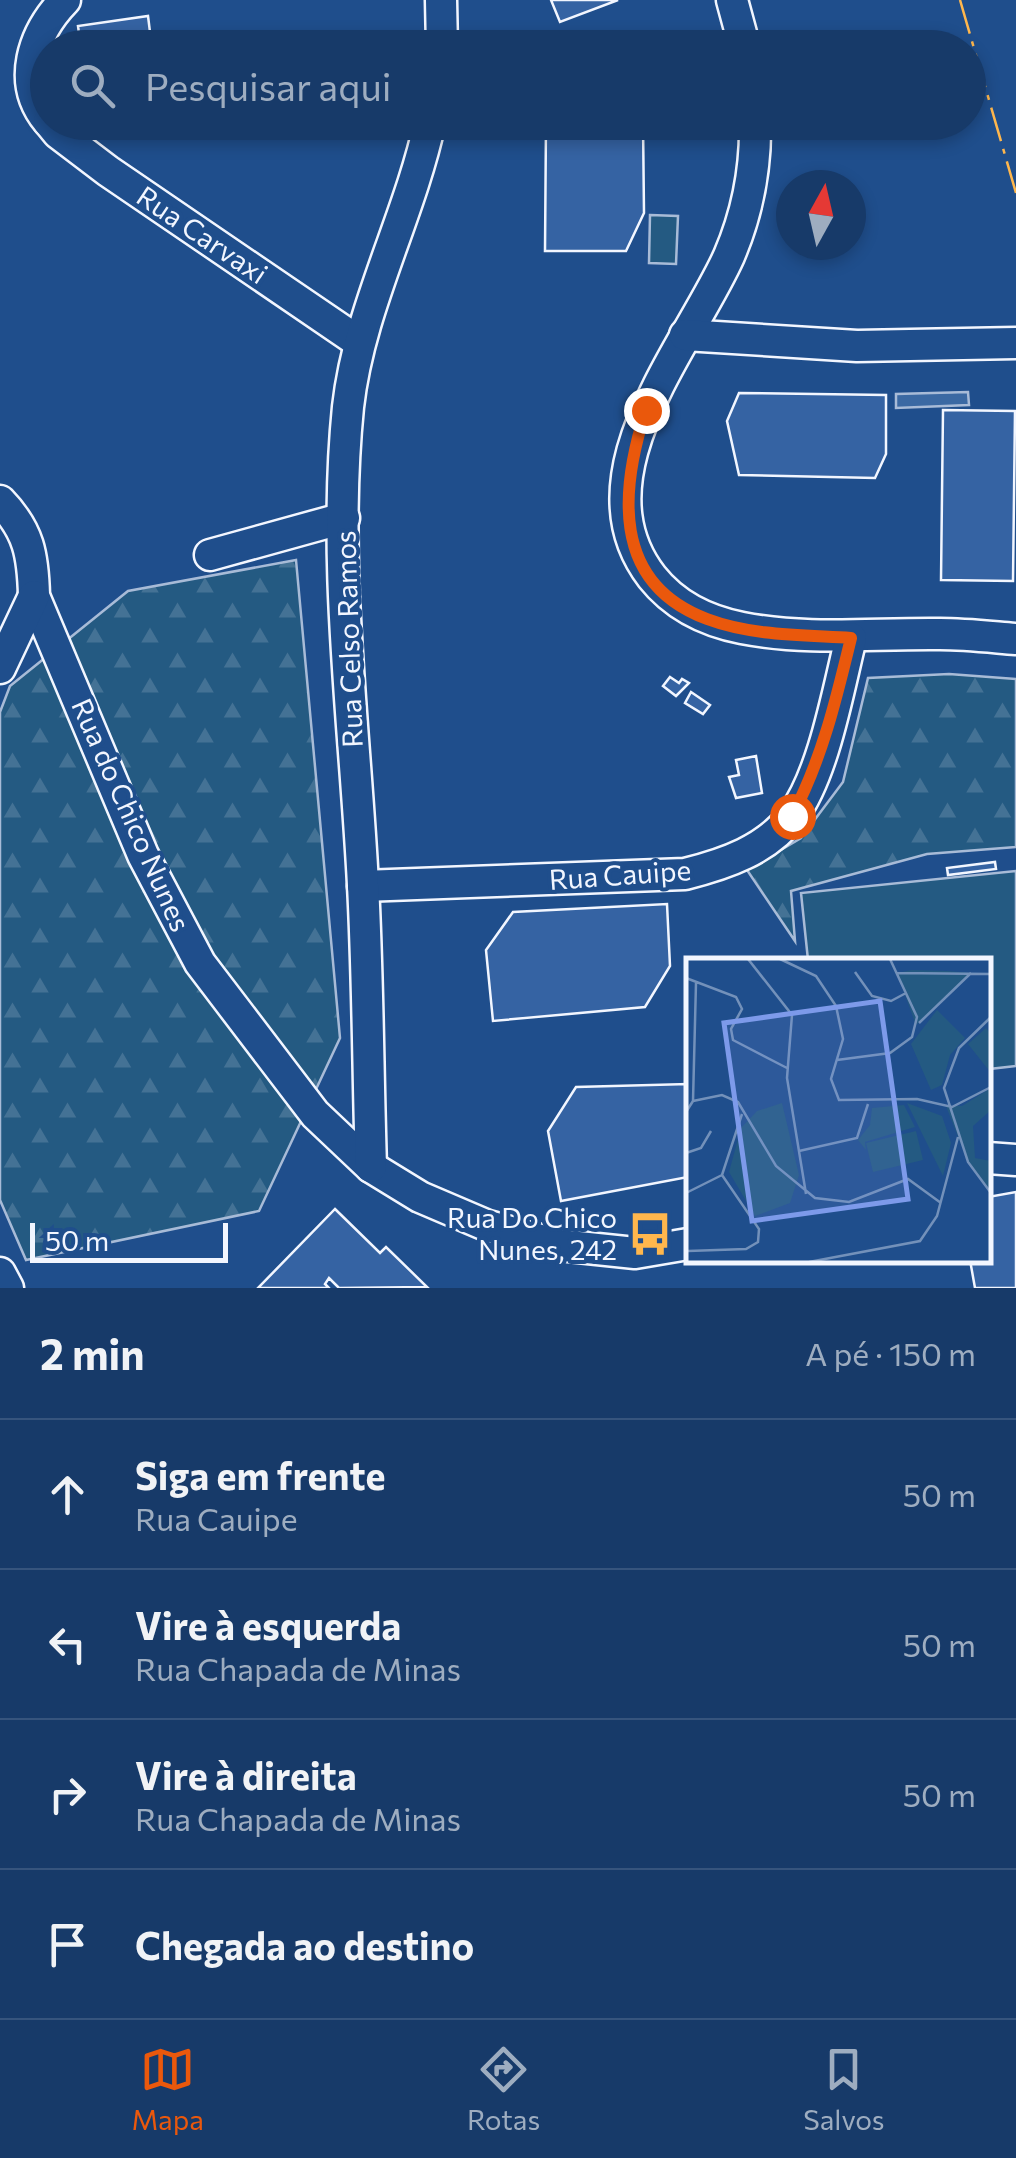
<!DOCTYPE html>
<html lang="pt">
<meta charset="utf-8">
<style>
:root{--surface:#173a69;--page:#244571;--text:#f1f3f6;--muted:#9eadc0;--line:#36547d;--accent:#ea580c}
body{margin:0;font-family:Commissioner,sans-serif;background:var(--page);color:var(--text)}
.compass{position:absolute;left:776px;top:170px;width:90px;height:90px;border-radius:50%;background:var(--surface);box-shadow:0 5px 15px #0003;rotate:8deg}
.scale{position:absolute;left:30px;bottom:25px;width:198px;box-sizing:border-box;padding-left:10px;border:5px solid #f2f6ff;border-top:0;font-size:28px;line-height:35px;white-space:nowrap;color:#f2f6ff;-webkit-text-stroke:8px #1f4e8c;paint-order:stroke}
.stop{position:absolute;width:30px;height:30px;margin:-22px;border:8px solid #ea580c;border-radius:50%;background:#fff}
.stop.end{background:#ea580c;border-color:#fff;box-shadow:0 2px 10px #0008}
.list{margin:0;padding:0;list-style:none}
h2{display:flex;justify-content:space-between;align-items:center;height:130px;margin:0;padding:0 40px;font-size:42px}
h2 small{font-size:32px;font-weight:400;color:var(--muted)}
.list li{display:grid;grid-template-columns:65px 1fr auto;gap:30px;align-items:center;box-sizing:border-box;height:150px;padding:0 40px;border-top:2px solid var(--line)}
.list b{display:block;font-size:38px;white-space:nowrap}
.list p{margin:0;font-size:32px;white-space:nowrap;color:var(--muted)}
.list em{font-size:32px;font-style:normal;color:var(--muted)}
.icon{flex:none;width:55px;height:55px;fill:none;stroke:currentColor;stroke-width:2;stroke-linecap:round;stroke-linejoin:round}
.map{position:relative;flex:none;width:1016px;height:1288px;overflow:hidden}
.search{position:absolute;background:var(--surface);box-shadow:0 5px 15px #0003;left:30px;right:30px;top:30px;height:110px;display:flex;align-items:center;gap:25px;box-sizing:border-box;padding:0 35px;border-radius:55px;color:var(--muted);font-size:38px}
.sheet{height:730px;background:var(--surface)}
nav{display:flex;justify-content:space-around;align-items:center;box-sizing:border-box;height:140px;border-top:2px solid var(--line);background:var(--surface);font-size:28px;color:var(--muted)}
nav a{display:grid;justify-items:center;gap:5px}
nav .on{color:var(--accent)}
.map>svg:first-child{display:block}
.green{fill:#245a82;stroke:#a8bbd7;stroke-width:2.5}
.forest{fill:url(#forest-firs);stroke:#a8bbd7;stroke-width:2.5}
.water{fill:url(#water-waves);stroke:#a8bbd7;stroke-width:2.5}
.building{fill:#3563a3;stroke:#f2f6ff;stroke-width:2.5}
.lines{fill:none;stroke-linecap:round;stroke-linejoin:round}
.minor-casing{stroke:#f2f6ff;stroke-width:35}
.minor{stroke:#1f4e8c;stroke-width:30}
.power{stroke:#ffb74d;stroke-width:2.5;stroke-dasharray:35 8 5 8;stroke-linecap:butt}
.route{stroke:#ea580c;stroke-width:12}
.labels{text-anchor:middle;stroke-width:8;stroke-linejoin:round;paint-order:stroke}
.street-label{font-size:28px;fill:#f2f6ff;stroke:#1f4e8c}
.poi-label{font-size:28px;fill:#f2f6ff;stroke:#1f4e8c;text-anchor:end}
.inset-road{fill:none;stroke:#7391ba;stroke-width:2.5}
.view{fill:#7d9aea;fill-opacity:0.15;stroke:#7d9aea;stroke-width:5}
.inset-edge{fill:none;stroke:#f2f6ff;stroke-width:5}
</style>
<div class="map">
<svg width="1016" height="1288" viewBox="0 0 1016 1288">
<defs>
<pattern id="forest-firs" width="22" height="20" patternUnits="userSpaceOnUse" patternTransform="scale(2.5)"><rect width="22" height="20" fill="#245a82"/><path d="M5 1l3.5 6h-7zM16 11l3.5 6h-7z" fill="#447295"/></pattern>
<pattern id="water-waves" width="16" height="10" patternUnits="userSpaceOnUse" patternTransform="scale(2.5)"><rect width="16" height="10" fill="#3b69a3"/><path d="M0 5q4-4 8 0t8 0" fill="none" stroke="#587fb1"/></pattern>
</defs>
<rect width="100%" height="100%" fill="#1f4e8c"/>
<g class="green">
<polygon points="650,215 678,216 676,264 649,263"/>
<polygon points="1016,871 1016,1066 989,1069 988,961 808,960 801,893"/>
</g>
<g class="forest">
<polygon points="296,560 340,1038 259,1211 26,1260 0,1200 0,712 10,686 128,591"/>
<polygon points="949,674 1016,679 1016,847 927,854 791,891 795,941 747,870 801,838 843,782 868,678"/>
</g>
<polygon class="water" points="968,392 969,405 896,408 896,394"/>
<g class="building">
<polygon points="551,0 618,0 560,22"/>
<polygon points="148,16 152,48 81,48 78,26"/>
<polygon points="546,122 643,122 644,213 626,251 545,251"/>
<polygon points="739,393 886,395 886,454 875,478 739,475 727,421"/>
<polygon points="943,410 1015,411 1013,581 941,580"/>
<polygon points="670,677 679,683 682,679 689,683 676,696 663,686"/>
<polygon points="691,692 710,705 703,714 685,703"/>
<polygon points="756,756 762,793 736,798 729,777 739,775 736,760"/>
<polygon points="995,862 996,869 948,875 947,868"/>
<polygon points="667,904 670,966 645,1007 493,1021 486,950 513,912"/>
<polygon points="688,1084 688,1177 561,1201 548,1131 576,1087"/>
<polygon points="1016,1192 1016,1288 975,1288 970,1260 988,1260 988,1197"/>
<polygon points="335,1209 380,1253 386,1247 427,1287 339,1288 329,1278 325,1284 329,1288 258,1288"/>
</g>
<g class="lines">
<g class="minor-casing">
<g id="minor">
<polyline points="441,0 442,48"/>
<polyline points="732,0 745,48"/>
<path d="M48 121C16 82 33 33 65 0"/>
<polyline points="49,122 58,133 108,171 359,342"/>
<path d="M755 122C756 168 747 214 729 256 688 347 574 476 652 577 675 606 706 621 742 628 810 641 872 633 940 634 965 634 991 637 1016 639"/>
<polyline points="685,335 857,346 1016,343"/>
<path d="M0 501C29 531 33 555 34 596L143 855 200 963 315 1114 371 1167 420 1197 488 1226 559 1245 635 1253 688 1244"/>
<polyline points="210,555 344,518"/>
<polyline points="0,668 34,596"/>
<path d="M363 886 685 874C725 864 767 850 793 815 824 773 838 690 851 638"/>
<polyline points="988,1158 1016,1160"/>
<path d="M371 1167C368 1073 368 979 363 885 355 727 332 566 348 407 359 308 409 219 430 122"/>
<polyline points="0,1273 8,1288"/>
</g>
</g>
<use href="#minor" class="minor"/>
<polyline class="power" points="960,0 1016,193"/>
</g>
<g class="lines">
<path class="route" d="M646 410C620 490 611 583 707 619 752 636 804 635 851 638 836 700 822 759 792 816"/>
</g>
<defs>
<g id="bus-bare" transform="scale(3.45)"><path d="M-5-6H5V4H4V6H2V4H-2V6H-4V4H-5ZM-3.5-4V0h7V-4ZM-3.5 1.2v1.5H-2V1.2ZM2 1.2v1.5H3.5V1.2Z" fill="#ffb74d" stroke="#1f4e8c" stroke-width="2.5" paint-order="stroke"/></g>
</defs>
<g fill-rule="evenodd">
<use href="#bus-bare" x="650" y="1234"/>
</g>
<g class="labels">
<g class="street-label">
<text transform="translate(202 235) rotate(34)" y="10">Rua Carvaxi</text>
<text transform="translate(349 639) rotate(-92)" y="10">Rua Celso Ramos</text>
<text transform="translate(131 815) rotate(66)" y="10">Rua do Chico Nunes</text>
<text transform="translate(620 875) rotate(-4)" y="10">Rua Cauipe</text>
</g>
<g class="poi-label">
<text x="617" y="1228">Rua Do Chico<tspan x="617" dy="32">Nunes, 242</tspan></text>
</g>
</g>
<g transform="translate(686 958)">
<rect width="305" height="305" fill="#1f4e8c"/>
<path d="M226 12 262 13 285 15 230 67 211 15ZM305 130V152L287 168 289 200 305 203V233L282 204 260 148H276ZM221 145 256 158 265 185 257 218ZM230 173 237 202 187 214 180 185Z" fill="#245a82"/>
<path d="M251 52 279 80 264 97 256 127 245 132 225 86ZM300 70 305 76V115L282 86ZM96 145 113 217 104 245 69 258 43 214 55 170 71 153ZM218 147 229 169 179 184 180 192 172 182 184 167 186 150Z" fill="#245a82"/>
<path class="inset-road" d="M62 1 106 57 101 120 120 236M94 1 130 18 150 48 157 81 145 121 153 142 231 141 266 149 305 129M169 14 186 38 205 43 220 35M211 15 305 16M0 20 50 39 56 51 45 71 47 82 101 110M305 59 273 90 258 130 282 204 305 235M233 65 285 15M151 102 204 95 226 79 231 59 204 1M7 143 36 137 52 144 90 208 129 240 163 244 222 221 255 245M0 154 7 143 10 25M113 193 171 180 182 146M0 195 15 190 25 173M36 217 56 156M0 235 36 217M2 293 60 291 72 284 73 271 36 217M123 304 234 283 251 258 272 179"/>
<path class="view" d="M194 43 222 241 66 263 38 65Z"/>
<rect width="305" height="305" class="inset-edge"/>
</g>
</svg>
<svg class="compass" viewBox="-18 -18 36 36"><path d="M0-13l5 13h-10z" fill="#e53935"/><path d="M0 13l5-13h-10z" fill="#9eadc0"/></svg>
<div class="scale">50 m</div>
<div class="stop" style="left:792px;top:816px"></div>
<div class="stop end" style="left:646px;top:410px"></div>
<div class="search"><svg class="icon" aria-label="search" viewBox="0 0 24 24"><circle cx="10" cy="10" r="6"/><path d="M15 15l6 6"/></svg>Pesquisar aqui</div>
</div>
<section class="sheet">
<h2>2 min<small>A pé · 150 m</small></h2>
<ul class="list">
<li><svg class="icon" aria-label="ahead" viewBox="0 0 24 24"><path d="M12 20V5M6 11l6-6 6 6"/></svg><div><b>Siga em frente</b><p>Rua Cauipe</p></div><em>50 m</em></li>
<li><svg class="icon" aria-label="left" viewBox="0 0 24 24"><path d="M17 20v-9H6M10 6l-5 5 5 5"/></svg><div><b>Vire à esquerda</b><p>Rua Chapada de Minas</p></div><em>50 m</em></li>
<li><svg class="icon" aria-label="right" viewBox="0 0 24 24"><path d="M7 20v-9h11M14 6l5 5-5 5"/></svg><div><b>Vire à direita</b><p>Rua Chapada de Minas</p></div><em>50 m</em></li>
<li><svg class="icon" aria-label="arrive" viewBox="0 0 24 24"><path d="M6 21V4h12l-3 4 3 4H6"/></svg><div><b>Chegada ao destino</b></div></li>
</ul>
</section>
<nav>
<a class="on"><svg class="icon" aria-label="map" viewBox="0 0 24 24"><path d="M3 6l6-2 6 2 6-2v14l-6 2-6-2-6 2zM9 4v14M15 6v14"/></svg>Mapa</a>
<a><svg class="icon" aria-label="directions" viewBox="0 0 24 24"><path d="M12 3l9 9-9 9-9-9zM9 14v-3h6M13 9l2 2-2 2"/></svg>Rotas</a>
<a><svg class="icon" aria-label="saved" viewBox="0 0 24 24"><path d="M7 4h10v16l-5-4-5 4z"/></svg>Salvos</a>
</nav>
